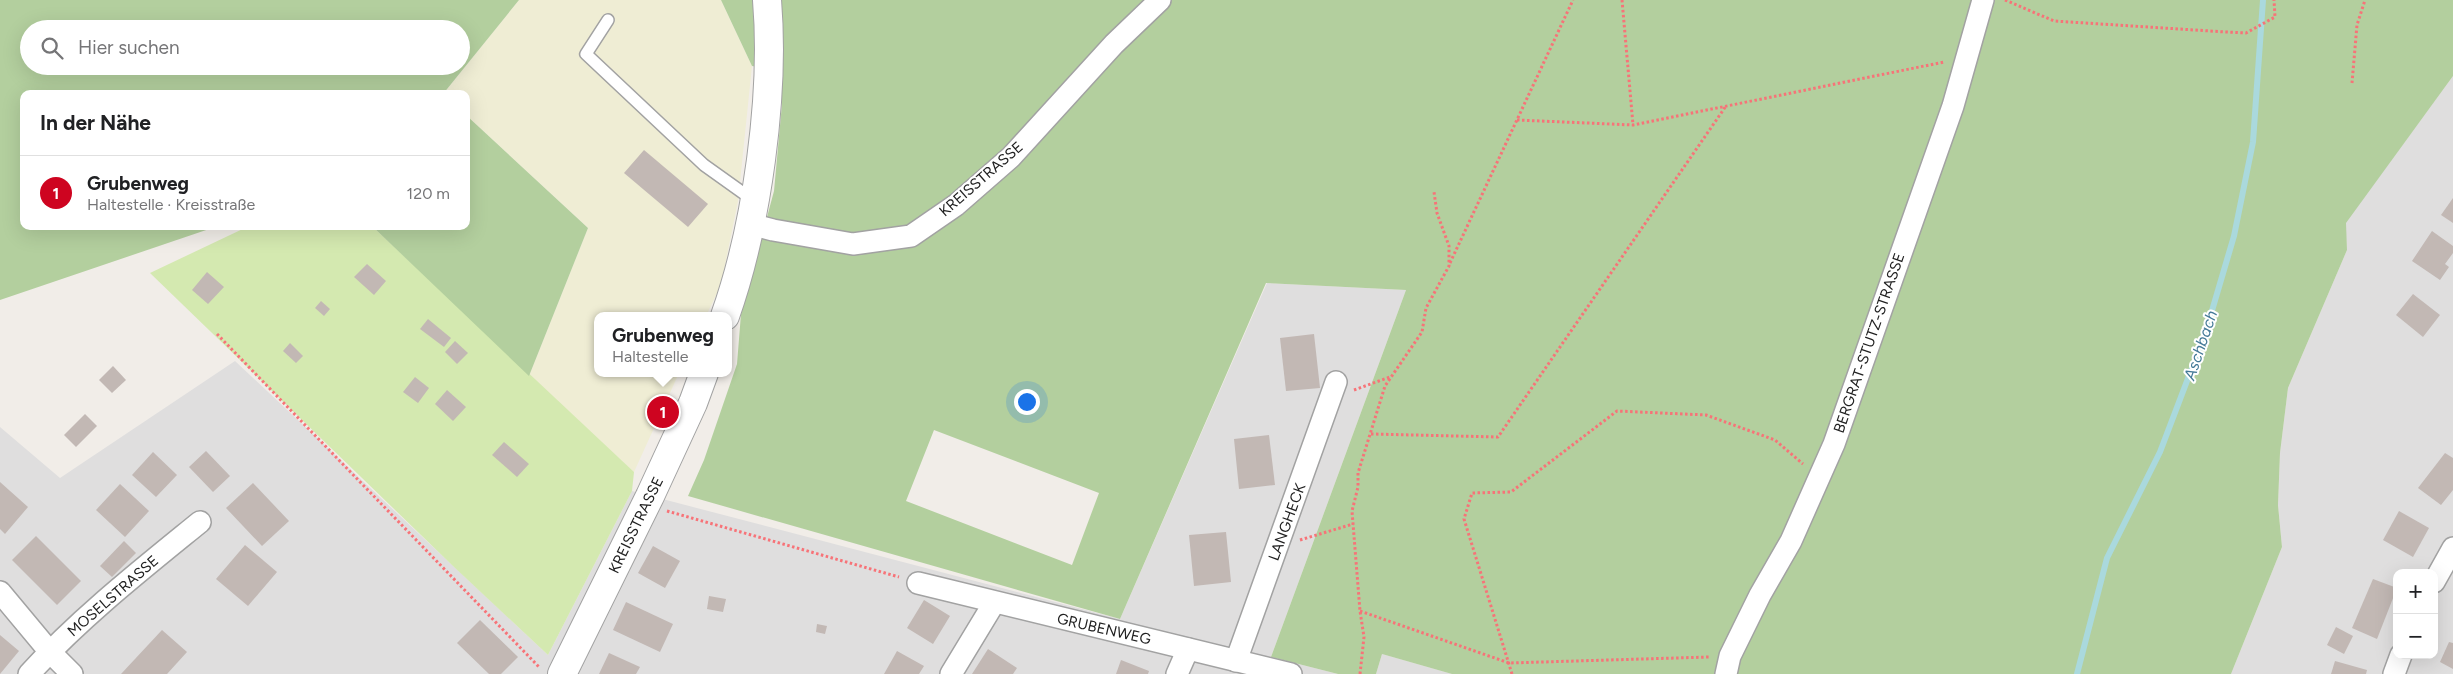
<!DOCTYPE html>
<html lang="de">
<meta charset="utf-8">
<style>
:root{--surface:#fff;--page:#f6f6f6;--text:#202124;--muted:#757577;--line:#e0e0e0;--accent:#ce0420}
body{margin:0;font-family:Figtree,sans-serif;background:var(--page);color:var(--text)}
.controls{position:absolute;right:15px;bottom:15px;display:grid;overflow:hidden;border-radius:10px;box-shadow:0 5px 20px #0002}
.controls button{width:45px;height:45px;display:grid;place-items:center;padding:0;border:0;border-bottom:1px solid var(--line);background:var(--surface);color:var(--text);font:25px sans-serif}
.you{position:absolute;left:1026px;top:401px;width:18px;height:18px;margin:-12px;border:4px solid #fff;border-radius:50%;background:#1a73e8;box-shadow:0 0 0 8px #1a73e833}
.badge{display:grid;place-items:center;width:32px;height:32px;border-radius:50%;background:var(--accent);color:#fff;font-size:16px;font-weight:700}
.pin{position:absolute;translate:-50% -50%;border:2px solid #fff;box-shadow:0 1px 5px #0006}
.popup{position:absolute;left:594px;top:312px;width:138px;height:65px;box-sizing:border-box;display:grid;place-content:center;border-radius:10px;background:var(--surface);filter:drop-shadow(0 1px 4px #0005);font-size:16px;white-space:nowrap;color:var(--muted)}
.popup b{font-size:19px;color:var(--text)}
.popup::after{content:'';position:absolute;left:50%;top:100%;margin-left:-10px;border:10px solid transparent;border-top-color:var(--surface)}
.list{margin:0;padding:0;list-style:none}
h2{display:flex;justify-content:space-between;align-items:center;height:65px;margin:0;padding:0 20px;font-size:21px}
h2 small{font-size:16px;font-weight:400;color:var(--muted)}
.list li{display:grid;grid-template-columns:32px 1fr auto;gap:15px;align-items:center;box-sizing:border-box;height:75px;padding:0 20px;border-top:1px solid var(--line)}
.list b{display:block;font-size:19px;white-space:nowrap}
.list p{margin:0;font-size:16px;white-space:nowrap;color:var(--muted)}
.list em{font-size:16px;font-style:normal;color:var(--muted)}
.icon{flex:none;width:28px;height:28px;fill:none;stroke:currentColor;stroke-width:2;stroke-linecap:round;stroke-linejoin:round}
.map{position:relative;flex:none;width:2453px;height:674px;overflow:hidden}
.search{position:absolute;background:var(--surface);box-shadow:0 5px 20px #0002;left:20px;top:20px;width:450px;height:55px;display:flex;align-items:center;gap:12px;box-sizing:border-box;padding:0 18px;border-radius:28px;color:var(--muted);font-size:19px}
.panel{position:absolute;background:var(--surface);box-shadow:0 5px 20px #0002;left:20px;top:90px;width:450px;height:140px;border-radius:10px}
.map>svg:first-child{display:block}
.residential{fill:#dfdede;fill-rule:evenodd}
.farmland{fill:#efedd4}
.grass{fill:#d4e9b0}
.forest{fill:#b3cf9e;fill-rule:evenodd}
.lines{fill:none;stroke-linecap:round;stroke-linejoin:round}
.stream{stroke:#aad9dd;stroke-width:6}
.building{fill:#c2b8b4}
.service-casing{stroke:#a2a2a2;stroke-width:14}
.minor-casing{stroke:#a2a2a2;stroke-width:24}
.tertiary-casing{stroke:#a2a2a2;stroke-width:30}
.path{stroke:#f77378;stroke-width:3;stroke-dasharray:2.5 2.5;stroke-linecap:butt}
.service{stroke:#fff;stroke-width:11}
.minor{stroke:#fff;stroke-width:21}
.tertiary{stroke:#fff;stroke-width:28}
.labels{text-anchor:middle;stroke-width:4;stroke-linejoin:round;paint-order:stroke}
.street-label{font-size:15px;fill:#212121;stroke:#fff}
.water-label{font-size:16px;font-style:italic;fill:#457a98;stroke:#fff}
</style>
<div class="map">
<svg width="2453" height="674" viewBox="0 0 2453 674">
<rect width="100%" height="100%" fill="#f1ede8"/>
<g class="residential">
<path d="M2453 76V674H2231L2282 547 2278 505 2280 453 2288 388 2347 250 2345 223ZM2397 573H2434V655H2397Z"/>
<polygon points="1267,283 1406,290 1271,657 1338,674 0,674 0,427 60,478 235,361 548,655 632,491 1120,619"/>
<polygon points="1382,654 1452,674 1376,674"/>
</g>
<polygon class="farmland" points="519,0 721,0 752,66 738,201 721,285 706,316 598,316 598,373 679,373 634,472 529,376 588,228 466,115 466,94 443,94"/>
<polygon class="grass" points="249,226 372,226 634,472 632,491 548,655 453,566 150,273"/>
<g class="forest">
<path d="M0 0H519L443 94H24V226H218L0 300ZM29 29H461V66H29Z"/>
<path d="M721 0H2453V76L2346 223 2347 250 2288 388 2280 453 2278 505 2282 547 2231 674H1452L1382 654 1376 674H1338L1271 657 1406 290 1266 283 1120 619 688 496 704 460 737 364 741 314 774 191 782 104 781 71 752 66ZM934 430 1099 493 1072 565 906 501Z"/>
<polygon points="466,115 588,228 529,376 372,226 466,226"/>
</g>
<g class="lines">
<polyline class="stream" points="2077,674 2107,558 2160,452 2206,331 2234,236 2253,142 2263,0"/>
</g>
<g class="building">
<polygon points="644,150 708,204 688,227 624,173"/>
<polygon points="2453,198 2453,223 2441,215"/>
<polygon points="2432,231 2453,246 2453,253 2445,264 2449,267 2440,280 2412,261"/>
<polygon points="367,264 386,281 374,295 354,277"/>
<polygon points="207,272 224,287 208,304 192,290"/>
<polygon points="2413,294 2440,315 2423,337 2396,315"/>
<polygon points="321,301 330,309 324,316 315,308"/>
<polygon points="428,319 451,338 444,347 420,329"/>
<polygon points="1314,334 1320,388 1286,391 1280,338"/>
<polygon points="455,341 468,353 457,364 445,352"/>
<polygon points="290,343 303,356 296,363 283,351"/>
<polygon points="113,366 126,380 112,393 99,380"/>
<polygon points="415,377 429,388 418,403 403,392"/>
<polygon points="447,390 466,407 453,421 435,404"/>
<polygon points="85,414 97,426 76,447 64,435"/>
<polygon points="1269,435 1275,485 1239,489 1234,439"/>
<polygon points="504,442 529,464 517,477 492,455"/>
<polygon points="206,451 230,476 213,492 189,467"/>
<polygon points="153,452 177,475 156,497 132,475"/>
<polygon points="2445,453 2453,458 2453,490 2441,505 2418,488"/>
<polygon points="0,482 28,507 5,534 0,529"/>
<polygon points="253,483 289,521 262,546 226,508"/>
<polygon points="120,484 149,511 125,537 96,510"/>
<polygon points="2399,511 2429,528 2413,557 2383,540"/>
<polygon points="1226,532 1231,582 1194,586 1189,535"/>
<polygon points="36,536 81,581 57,605 12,560"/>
<polygon points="124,541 136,553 112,577 100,566"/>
<polygon points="245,545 277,572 248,606 216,579"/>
<polygon points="653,546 680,561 665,588 638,573"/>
<polygon points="2373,579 2397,588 2377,639 2352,628"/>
<polygon points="709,596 726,599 723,612 707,609"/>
<polygon points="924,600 950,616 933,644 907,628"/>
<polygon points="626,602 673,624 660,652 613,630"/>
<polygon points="480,620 518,657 501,674 489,674 457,643"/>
<polygon points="817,624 827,626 825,634 816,632"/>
<polygon points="2336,627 2353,636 2344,654 2327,645"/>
<polygon points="162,630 187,652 167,674 121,674"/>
<polygon points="0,635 19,651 0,674"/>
<polygon points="2449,642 2453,643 2453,669 2440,662"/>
<polygon points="988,649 1017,668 1013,674 972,674"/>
<polygon points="897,651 924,666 919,674 884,674"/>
<polygon points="609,653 640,667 636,674 599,674"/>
<polygon points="1121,660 1149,671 1148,674 1116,674"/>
<polygon points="2335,661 2367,670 2366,674 2331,674"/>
</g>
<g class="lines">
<g class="service-casing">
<polyline id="service" points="608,20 586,54 704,165 753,200"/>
</g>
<g class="minor-casing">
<g id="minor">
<polyline points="750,224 773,230 853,244 911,236 956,205 1011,157 1114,44 1160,0"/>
<polyline points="2434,582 2453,548"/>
<polyline points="918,583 1291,674"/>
<polyline points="0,592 50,652 72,674"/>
<polyline points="1236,661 1336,382"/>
<path d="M29 674C80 618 141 570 200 522"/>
<polyline points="951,674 994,603"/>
<polyline points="1177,674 1188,649"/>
<polyline points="1726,674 1730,656 1760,595 1791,541 1834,444 1953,106 1983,0"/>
<polyline points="2394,674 2401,655"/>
</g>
</g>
<g class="tertiary-casing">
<g id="tertiary">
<path d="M725 316C757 226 775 95 767 0"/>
<polyline points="562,674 650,496 693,403 704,373"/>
</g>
</g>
<g class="path">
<polyline points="1622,0 1633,125"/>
<polyline points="2005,0 2054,21 2226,32 2246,33 2275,17 2274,0"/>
<polyline points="2352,83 2357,25 2365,0"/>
<polyline points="1517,120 1633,125 1944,62"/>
<polyline points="1450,263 1573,0"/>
<polyline points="217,334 540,668"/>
<polyline points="1354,390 1390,377"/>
<polyline points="1371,434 1498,437 1726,106"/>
<polyline points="667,511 899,577"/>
<polyline points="1300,540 1353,524"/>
<polyline points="1360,611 1509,663 1709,657"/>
<polyline points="1360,674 1364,637 1360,611 1352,511 1358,487 1358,473 1385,386 1422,332 1426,308 1449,266 1449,246 1437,213 1434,192"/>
<polyline points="1512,674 1464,519 1472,493 1511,492 1617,411 1706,415 1775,440 1803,464"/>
</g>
<use href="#service" class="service"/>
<use href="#minor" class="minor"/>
<use href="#tertiary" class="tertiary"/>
</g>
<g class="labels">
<g class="street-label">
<text transform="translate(981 179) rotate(-41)" y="5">KREISSTRASSE</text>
<text transform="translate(1869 343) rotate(-71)" y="5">BERGRAT-STUTZ-STRASSE</text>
<text transform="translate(1287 522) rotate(-70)" y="5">LANGHECK</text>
<text transform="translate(636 525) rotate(-64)" y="5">KREISSTRASSE</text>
<text transform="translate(113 596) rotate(-41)" y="5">MOSELSTRASSE</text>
<text transform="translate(1104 629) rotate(13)" y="5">GRUBENWEG</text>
</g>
<g class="water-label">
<text transform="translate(2200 345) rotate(-71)" y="6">Aschbach</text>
</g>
</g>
</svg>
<div class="controls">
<button>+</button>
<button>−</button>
</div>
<div class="you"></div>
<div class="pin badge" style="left:663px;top:412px">1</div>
<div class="popup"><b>Grubenweg</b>Haltestelle</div>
<div class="search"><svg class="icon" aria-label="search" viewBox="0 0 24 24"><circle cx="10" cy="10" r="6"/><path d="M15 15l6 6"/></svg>Hier suchen</div>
<section class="panel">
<h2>In der Nähe<small></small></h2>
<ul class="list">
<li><span class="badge">1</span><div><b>Grubenweg</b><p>Haltestelle · Kreisstraße</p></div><em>120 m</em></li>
</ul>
</section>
</div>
